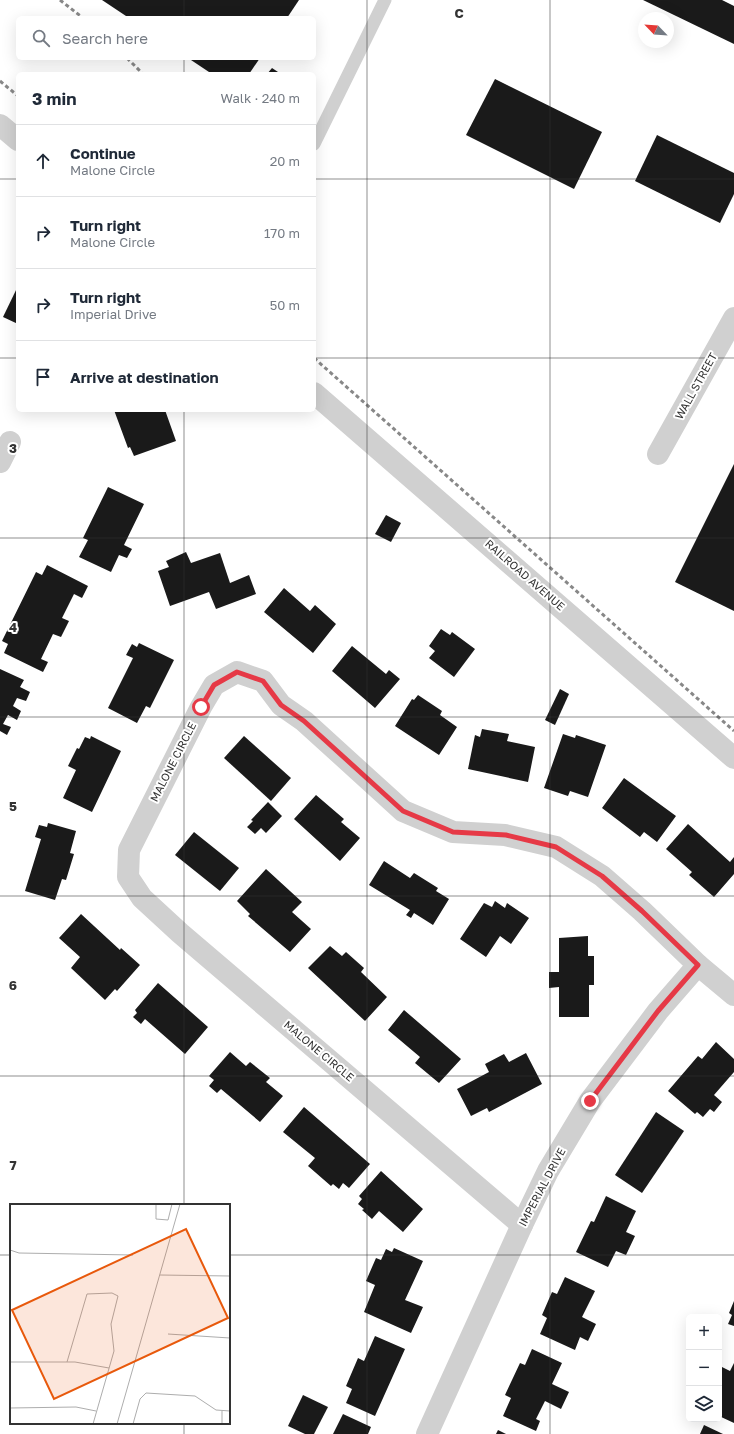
<!DOCTYPE html>
<meta charset="utf-8">
<style>
:root{--surface:#fff;--page:#f2f2f3;--text:#1f2937;--muted:#747a83;--line:#e0e1e3}
body{margin:0;font-family:"Golos Text",sans-serif;background:var(--page);color:var(--text)}
.controls{position:absolute;right:12px;bottom:12px;display:grid;overflow:hidden;border-radius:6px;box-shadow:0 4px 16px #0002}
.controls button{width:36px;height:36px;display:grid;place-items:center;padding:0;border:0;border-bottom:1px solid var(--line);background:var(--surface);color:var(--text);font:20px sans-serif}
.compass{position:absolute;left:638px;top:12px;width:36px;height:36px;border-radius:50%;background:var(--surface);box-shadow:0 4px 16px #0002;rotate:295deg}
.stop{position:absolute;width:12px;height:12px;margin:-9px;border:3px solid #e63946;border-radius:50%;background:#fff}
.stop.end{background:#e63946;border-color:#fff;box-shadow:0 1px 4px #0008}
.list{margin:0;padding:0;list-style:none}
h2{display:flex;justify-content:space-between;align-items:center;height:52px;margin:0;padding:0 16px;font-size:17px}
h2 small{font-size:13px;font-weight:400;color:var(--muted)}
.list li{display:grid;grid-template-columns:26px 1fr auto;gap:12px;align-items:center;box-sizing:border-box;height:72px;padding:0 16px;border-top:1px solid var(--line)}
.list b{display:block;font-size:15px;white-space:nowrap}
.list p{margin:0;font-size:13px;white-space:nowrap;color:var(--muted)}
.list em{font-size:13px;font-style:normal;color:var(--muted)}
.icon{flex:none;width:22px;height:22px;fill:none;stroke:currentColor;stroke-width:2;stroke-linecap:round;stroke-linejoin:round}
.map{position:relative;flex:none;width:734px;height:1434px;overflow:hidden}
.search{position:absolute;background:var(--surface);box-shadow:0 4px 16px #0002;left:16px;top:16px;width:300px;height:44px;display:flex;align-items:center;gap:10px;box-sizing:border-box;padding:0 14px;border-radius:6px;color:var(--muted);font-size:15px}
.panel{position:absolute;background:var(--surface);box-shadow:0 4px 16px #0002;left:16px;top:72px;width:300px;height:340px;border-radius:6px}
.map>svg:first-child{display:block}
.building{fill:#1a1a1a}
.lines{fill:none;stroke-linecap:round;stroke-linejoin:round}
.lane{stroke:#d0d0d0;stroke-width:13}
.street{stroke:#d0d0d0;stroke-width:22}
.rail{stroke:#888;stroke-width:3;stroke-dasharray:4 3;stroke-linecap:butt}
.route{stroke:#e63946;stroke-width:5}
.grid{fill:none;stroke:#333;stroke-width:1;stroke-opacity:0.55}
.labels{text-anchor:middle;stroke-width:4;stroke-linejoin:round;paint-order:stroke}
.street-label{font-size:11px;fill:#333;stroke:#fff}
.inset-road{fill:none;stroke:#adadad;stroke-width:1}
.view{fill:#e8590c;fill-opacity:0.15;stroke:#e8590c;stroke-width:2}
.inset-edge{fill:none;stroke:#333;stroke-width:2}
.grid-label{font-size:13px;text-anchor:middle;font-weight:bold;fill:#333;stroke:#fff;stroke-width:4;stroke-linejoin:round;paint-order:stroke}
</style>
<div class="map">
<svg width="734" height="1434" viewBox="0 0 734 1434">
<rect width="100%" height="100%" fill="#fff"/>
<g class="building">
<polygon points="102,0 299,0 287,18 129,18"/>
<polygon points="643,0 722,0 734,6 734,44"/>
<polygon points="188,58 260,58 249,74 212,74"/>
<polygon points="272,68 281,74 267,74"/>
<polygon points="495,79 602,132 574,189 466,135"/>
<polygon points="657,135 734,173 734,194 720,223 635,181"/>
<polygon points="18,286 18,324 3,317"/>
<polygon points="114,410 165,410 176,441 134,456 130,447 128,448"/>
<polygon points="734,464 734,611 675,582"/>
<polygon points="108,487 144,504 124,545 132,549 127,558 119,555 111,572 79,557 88,540 83,538"/>
<polygon points="386,515 401,523 391,542 375,534"/>
<polygon points="186,552 191,563 220,553 230,583 249,575 256,594 216,609 209,592 170,606 158,571 169,567 166,561"/>
<polygon points="47,565 88,586 82,598 74,594 62,618 69,621 61,637 53,634 41,659 48,662 43,672 4,653 8,644 2,641 36,572 42,575"/>
<polygon points="284,588 310,611 315,605 336,624 313,653 264,612"/>
<polygon points="441,629 450,635 452,632 475,649 454,677 429,658 435,651 429,646"/>
<polygon points="139,643 174,660 150,708 146,706 137,723 108,708 133,658 126,655 132,644 137,647"/>
<polygon points="352,646 386,674 389,670 400,679 375,708 332,671"/>
<polygon points="0,669 24,680 20,687 30,692 26,701 17,698 13,706 21,711 17,720 8,715 3,724 11,727 7,735 0,731"/>
<polygon points="560,689 569,694 555,725 545,720"/>
<polygon points="418,695 442,711 440,715 457,727 439,755 395,726 412,699 414,700"/>
<polygon points="482,729 509,734 507,741 535,747 528,782 468,769 475,735 480,737"/>
<polygon points="563,734 575,738 576,735 606,745 588,797 570,791 568,796 544,788"/>
<polygon points="91,736 121,751 92,812 63,798 76,770 68,766 77,748 79,749 85,737 90,739"/>
<polygon points="244,736 291,778 271,801 224,758"/>
<polygon points="624,778 676,816 657,842 644,832 640,837 602,808"/>
<polygon points="316,795 344,819 341,822 360,838 340,861 294,819"/>
<polygon points="268,802 282,816 266,833 261,828 255,834 247,827 253,821 251,820"/>
<polygon points="48,823 76,831 70,853 74,854 66,880 62,879 55,900 25,891 41,839 35,837 39,825 47,827"/>
<polygon points="688,824 730,862 734,857 734,874 714,897 689,875 692,872 666,849"/>
<polygon points="194,832 239,868 220,891 175,855"/>
<polygon points="384,861 410,878 414,873 438,888 436,891 449,899 433,925 414,913 411,918 406,915 410,910 369,885"/>
<polygon points="266,869 302,902 292,912 311,929 290,952 248,916 250,914 237,901"/>
<polygon points="495,901 505,908 507,903 529,918 511,944 500,936 486,957 460,939 484,903 492,907"/>
<polygon points="81,914 120,950 121,948 140,965 117,991 115,989 105,1000 71,968 80,957 59,938"/>
<polygon points="588,936 588,956 594,956 594,985 589,985 589,1017 559,1017 559,987 549,988 549,972 559,972 559,938"/>
<polygon points="330,946 342,956 346,952 364,968 361,972 387,997 365,1021 308,968"/>
<polygon points="158,983 208,1027 185,1054 145,1019 141,1024 133,1017 137,1013 135,1010"/>
<polygon points="404,1010 461,1059 439,1083 415,1063 420,1057 388,1030"/>
<polygon points="716,1042 734,1059 734,1072 714,1095 722,1102 714,1112 710,1109 703,1117 697,1112 695,1114 668,1091 698,1056 702,1059"/>
<polygon points="230,1052 246,1066 250,1062 270,1078 266,1082 283,1096 260,1122 221,1089 217,1093 209,1086 214,1080 209,1076"/>
<polygon points="526,1053 542,1084 489,1112 487,1108 471,1116 457,1089 489,1072 485,1064 504,1054 509,1062"/>
<polygon points="304,1107 370,1164 349,1188 343,1183 339,1189 333,1184 331,1186 308,1166 315,1158 283,1132"/>
<polygon points="656,1112 684,1131 642,1193 615,1175"/>
<polygon points="381,1171 423,1209 403,1232 379,1211 372,1219 362,1210 364,1209 358,1204 362,1199 359,1196"/>
<polygon points="606,1196 636,1211 626,1232 635,1236 626,1255 616,1251 608,1267 576,1252 591,1221 594,1222"/>
<polygon points="394,1248 423,1261 405,1300 423,1307 411,1333 364,1312 375,1285 366,1281 376,1258 381,1260 386,1249 392,1252"/>
<polygon points="565,1277 595,1291 582,1317 596,1324 588,1341 580,1337 575,1350 540,1334 547,1318 542,1315 552,1292 557,1294"/>
<polygon points="734,1301 734,1326 728,1324 732,1315 729,1313"/>
<polygon points="375,1336 405,1349 375,1416 346,1403 352,1389 346,1386 358,1358 364,1361"/>
<polygon points="532,1349 562,1363 552,1384 569,1392 561,1409 545,1401 536,1419 540,1421 536,1431 503,1416 511,1398 505,1395 520,1363 525,1365"/>
<polygon points="734,1363 734,1423 719,1416 719,1368 720,1366 730,1371"/>
<polygon points="303,1395 328,1407 314,1434 305,1434 288,1426"/>
<polygon points="343,1414 371,1427 368,1434 333,1434"/>
<polygon points="704,1425 723,1434 700,1434"/>
<polygon points="498,1430 506,1434 496,1434"/>
</g>
<g class="lines">
<polyline class="lane" points="314,144 385,0"/>
<g class="street">
<polyline points="0,125 18,140"/>
<polyline points="314,393 734,758"/>
<polyline points="658,454 734,318"/>
<polyline points="0,462 10,442"/>
<polyline points="522,1225 180,933 142,898 128,877 129,850 201,707 214,685 237,672 263,681 281,705 304,721 403,811 453,832 505,835 556,847 602,876 642,911 698,965 734,995"/>
<polyline points="427,1434 522,1225 548,1171 590,1101 658,1011 698,965"/>
</g>
<g class="rail">
<polyline points="60,0 83,18"/>
<polyline points="127,58 143,74"/>
<polyline points="0,81 18,96"/>
<polyline points="314,358 734,731"/>
</g>
</g>
<g class="lines">
<polyline class="route" points="201,707 214,685 237,672 263,681 281,705 304,721 403,811 453,832 506,835 556,847 602,876 642,911 698,965 658,1011 590,1101"/>
</g>
<path class="grid" d="M184 0V18M367 0V1434M550 0V1434M184 58V74M0 179H18M314 179H734M0 358H18M314 358H734M184 410V1205M0 538H734M0 717H734M0 896H734M0 1076H734M0 1255H11M229 1255H734M184 1423V1434"/>
<g class="labels">
<g class="street-label">
<text transform="translate(696 386) rotate(-61)" y="4">WALL STREET</text>
<text transform="translate(525 575) rotate(41)" y="4">RAILROAD AVENUE</text>
<text transform="translate(173 762) rotate(-63)" y="4">MALONE CIRCLE</text>
<text transform="translate(319 1051) rotate(40)" y="4">MALONE CIRCLE</text>
<text transform="translate(542 1187) rotate(-62)" y="4">IMPERIAL DRIVE</text>
</g>
</g>
<g transform="translate(10 1204)">
<rect width="220" height="220" fill="#fff"/>
<path class="inset-road" d="M146 0V15L158 16 162 0M0 46 9 49 123 51M150 71 220 72M158 130 220 134M0 158H65L99 164M57 158 77 90 102 89 108 92 101 120 104 147 83 220M0 204 66 203 86 207M107 220 170 0M123 220 130 195 136 189 185 192 206 206 220 207M212 220V207"/>
<path class="view" d="M176 25 218 114 44 195 2 106Z"/>
<rect width="220" height="220" class="inset-edge"/>
</g>
<g class="grid-label">
<text x="459" y="18">C</text>
<text x="13" y="453">3</text>
<text x="13" y="632">4</text>
<text x="13" y="811">5</text>
<text x="13" y="990">6</text>
<text x="13" y="1170">7</text>
</g>
</svg>
<div class="controls">
<button>+</button>
<button>−</button>
<button><svg class="icon" aria-label="layers" viewBox="0 0 24 24"><path d="M12 4l9 5-9 5-9-5zM3 14l9 5 9-5"/></svg></button>
</div>
<svg class="compass" viewBox="-18 -18 36 36"><path d="M0-13l5 13h-10z" fill="#e53935"/><path d="M0 13l5-13h-10z" fill="#747a83"/></svg>
<div class="stop" style="left:201px;top:707px"></div>
<div class="stop end" style="left:590px;top:1101px"></div>
<div class="search"><svg class="icon" aria-label="search" viewBox="0 0 24 24"><circle cx="10" cy="10" r="6"/><path d="M15 15l6 6"/></svg>Search here</div>
<section class="panel">
<h2>3 min<small>Walk · 240 m</small></h2>
<ul class="list">
<li><svg class="icon" aria-label="ahead" viewBox="0 0 24 24"><path d="M12 20V5M6 11l6-6 6 6"/></svg><div><b>Continue</b><p>Malone Circle</p></div><em>20 m</em></li>
<li><svg class="icon" aria-label="right" viewBox="0 0 24 24"><path d="M7 20v-9h11M14 6l5 5-5 5"/></svg><div><b>Turn right</b><p>Malone Circle</p></div><em>170 m</em></li>
<li><svg class="icon" aria-label="right" viewBox="0 0 24 24"><path d="M7 20v-9h11M14 6l5 5-5 5"/></svg><div><b>Turn right</b><p>Imperial Drive</p></div><em>50 m</em></li>
<li><svg class="icon" aria-label="arrive" viewBox="0 0 24 24"><path d="M6 21V4h12l-3 4 3 4H6"/></svg><div><b>Arrive at destination</b></div></li>
</ul>
</section>
</div>
